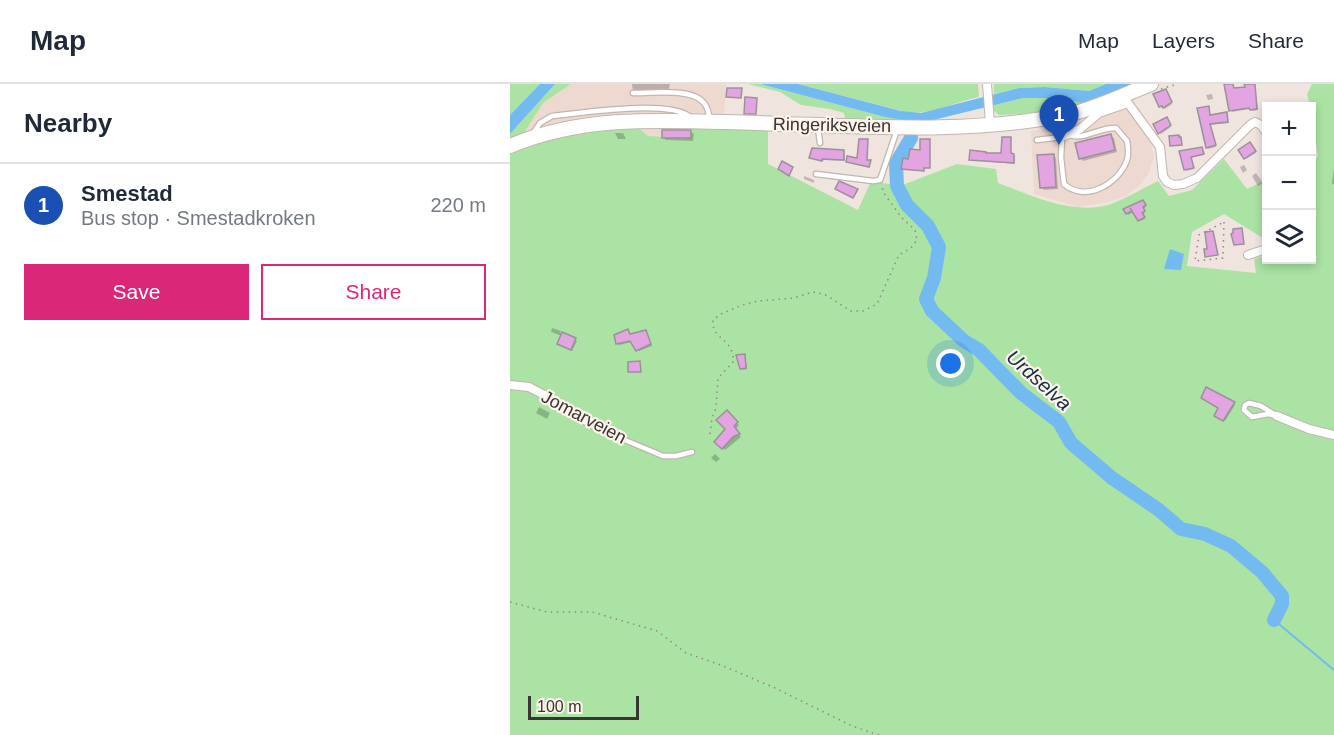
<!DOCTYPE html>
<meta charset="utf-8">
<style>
:root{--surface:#fff;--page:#f6f6f7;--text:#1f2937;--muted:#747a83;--line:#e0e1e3;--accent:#db2777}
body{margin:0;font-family:Helvetica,sans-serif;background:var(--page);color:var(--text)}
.controls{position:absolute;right:18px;top:18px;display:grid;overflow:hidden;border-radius:0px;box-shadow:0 3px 9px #0003}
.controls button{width:54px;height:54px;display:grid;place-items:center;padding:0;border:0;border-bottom:2px solid var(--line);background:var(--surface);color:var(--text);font:30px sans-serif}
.scale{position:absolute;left:18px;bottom:15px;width:111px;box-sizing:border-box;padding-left:6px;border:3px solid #393532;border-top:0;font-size:16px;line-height:21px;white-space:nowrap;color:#393532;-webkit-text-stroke:4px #fef2ec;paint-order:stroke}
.you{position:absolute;left:441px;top:280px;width:21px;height:21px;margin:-15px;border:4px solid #fff;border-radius:50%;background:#1a73e8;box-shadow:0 0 0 9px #1a73e833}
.badge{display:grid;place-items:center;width:39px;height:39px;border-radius:50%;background:var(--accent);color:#fff;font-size:20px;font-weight:700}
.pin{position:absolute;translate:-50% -50px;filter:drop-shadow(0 2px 3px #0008)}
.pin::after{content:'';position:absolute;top:32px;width:21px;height:18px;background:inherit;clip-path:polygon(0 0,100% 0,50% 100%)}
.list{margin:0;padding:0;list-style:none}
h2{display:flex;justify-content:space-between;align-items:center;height:78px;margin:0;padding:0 24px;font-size:26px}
h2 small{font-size:20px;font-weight:400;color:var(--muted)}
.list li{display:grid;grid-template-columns:39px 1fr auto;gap:18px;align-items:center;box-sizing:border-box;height:84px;padding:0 24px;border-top:2px solid var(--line)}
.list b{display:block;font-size:22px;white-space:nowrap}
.list p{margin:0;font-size:20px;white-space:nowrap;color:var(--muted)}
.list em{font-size:20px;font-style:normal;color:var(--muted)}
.actions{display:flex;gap:12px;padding:18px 24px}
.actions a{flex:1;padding:14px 0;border:2px solid var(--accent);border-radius:0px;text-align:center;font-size:21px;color:var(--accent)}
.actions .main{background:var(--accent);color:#fff}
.icon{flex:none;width:33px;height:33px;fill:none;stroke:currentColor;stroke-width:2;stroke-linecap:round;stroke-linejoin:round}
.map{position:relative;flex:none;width:824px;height:651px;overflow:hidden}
header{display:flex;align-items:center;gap:36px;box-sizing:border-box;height:84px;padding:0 30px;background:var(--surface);border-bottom:2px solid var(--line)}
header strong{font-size:28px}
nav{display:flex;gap:33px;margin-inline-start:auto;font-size:21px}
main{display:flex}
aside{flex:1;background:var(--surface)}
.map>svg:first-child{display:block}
.built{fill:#edd9d0}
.green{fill:#abe3a4}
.water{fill:#73baf1}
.shadow{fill:#0003}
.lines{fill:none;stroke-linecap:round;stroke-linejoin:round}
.stream{stroke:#73baf1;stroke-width:2}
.river{stroke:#73baf1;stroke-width:14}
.building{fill:#e3a5e2;stroke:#9a9199;stroke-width:1.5}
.lane-casing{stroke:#c1b6b0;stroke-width:7}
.street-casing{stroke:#c1b6b0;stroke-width:10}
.primary-casing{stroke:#c1b6b0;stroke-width:16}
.path{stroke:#918985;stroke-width:1.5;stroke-dasharray:1.5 4.5;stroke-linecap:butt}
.lane{stroke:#fff;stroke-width:4.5}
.street{stroke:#fff;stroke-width:8}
.primary{stroke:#fff;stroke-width:14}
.labels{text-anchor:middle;stroke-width:4.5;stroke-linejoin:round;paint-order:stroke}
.street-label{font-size:18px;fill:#393532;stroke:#fef2ec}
.water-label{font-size:20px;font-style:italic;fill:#113047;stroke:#fef2ec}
</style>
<header>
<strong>Map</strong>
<nav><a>Map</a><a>Layers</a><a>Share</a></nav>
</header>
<main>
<aside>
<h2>Nearby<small></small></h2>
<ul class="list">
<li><span class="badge" style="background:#1a4fb4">1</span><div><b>Smestad</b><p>Bus stop · Smestadkroken</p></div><em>220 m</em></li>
</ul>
<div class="actions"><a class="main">Save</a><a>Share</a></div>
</aside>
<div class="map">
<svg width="824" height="651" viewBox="0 0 824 651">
<rect width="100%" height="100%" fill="#f0e4df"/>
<g class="built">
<polygon points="61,0 216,0 214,34 83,36 42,41 14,49 33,19"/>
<polygon points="617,25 640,55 644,72 639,89 630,101 616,112 598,118 568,123 524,110 521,47 547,44 556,49 569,50 590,33"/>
<polygon points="123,43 182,43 181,54 138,52 128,44"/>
</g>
<g class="green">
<polygon points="0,0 30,0 0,31"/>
<polygon points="45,0 61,0 33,19 14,49 0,56 0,50"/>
<polygon points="238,0 250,0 375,33 405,37 368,38 335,35 334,29 320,25 291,21 270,8"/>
<path d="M288 0H468L469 13C446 18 425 29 400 29Z"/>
<polygon points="484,0 596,0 579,7 535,3 509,4 484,10"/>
<path d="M802 0H824V651H0V68L14 61 73 47 87 48 122 43 128 44 138 52 181 54 182 43 258 47V80L348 126 361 97 390 102 447 80 486 85 488 99C522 112 565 132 601 120 617 114 633 104 648 97L659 112 682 106 714 75 737 105 756 96V156L714 130 682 148 677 182 746 189 744 175 756 171V176H802V76L808 73 802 34V22H800L797 10Z"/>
<path d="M536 13 564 17 575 20C546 27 518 30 489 31L484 27V21L513 14Z"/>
</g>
<g class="water">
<polygon points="30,0 45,0 0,50 0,31"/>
<polygon points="250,0 288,0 391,27 411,29 509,4 535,3 579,7 596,0 631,0 575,20 564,17 536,14 513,14 411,39 375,33"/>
<polygon points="660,165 674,170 671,186 654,185"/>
</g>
<g class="shadow">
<polygon points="122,0 160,0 159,5 123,7"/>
<polygon points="716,0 723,0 725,5 736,4 736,0 745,0 748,26 743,27 740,25 722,28"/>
<polygon points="658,9 662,20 655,25 650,22"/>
<polygon points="702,10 703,15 698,16 696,11"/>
<polygon points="698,23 701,32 717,30 719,39 700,41 706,63 698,65"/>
<polygon points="658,37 661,43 651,50 649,49"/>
<polygon points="181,48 184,50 183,57 156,56 153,53"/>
<polygon points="105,49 113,49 116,55 108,55"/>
<polygon points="601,52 604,54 607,68 573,77 570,74"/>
<polygon points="500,55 501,71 505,72 505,80 460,76 493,71"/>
<polygon points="741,62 746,69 736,75 735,74"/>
<polygon points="693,66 694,71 681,74 684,85 676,87 671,68"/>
<polygon points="334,68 335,77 314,76 313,77 300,74"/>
<polygon points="543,71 546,74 548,105 534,106 531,103"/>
<polygon points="734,81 737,86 733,89 730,83"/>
<polygon points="824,83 824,101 822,99"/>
<polygon points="746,89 753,99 748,102 742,92"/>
<polygon points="294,92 304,96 304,99 294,95"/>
<polygon points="634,119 636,123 633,125 635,129 633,130 635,135 630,137 624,128 618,131 617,129"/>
<polygon points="42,244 51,247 50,249 67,257 62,267 48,260 52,252 41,248"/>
<polygon points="137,249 142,262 129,267 122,258 109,261 107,259 120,252"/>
<polygon points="235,271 237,285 233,286 231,284"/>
<polygon points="724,319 725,321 715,337 707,333"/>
<polygon points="29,323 40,329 37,335 26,329"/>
<polygon points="217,328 229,341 225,346 231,353 215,366 206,358 217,345"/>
<polygon points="205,370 210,375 206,378 201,374"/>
</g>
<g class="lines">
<polyline class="stream" points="764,536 824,586"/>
<polyline class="river" points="401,54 386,79 387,102 397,121 418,142 429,163 424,194 416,215 422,227 454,257 469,266 511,309 549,338 561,359 602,394 649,426 671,445 695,450 721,462 752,488 772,512 772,520 764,536"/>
</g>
<g class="building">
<polygon points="714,0 723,0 724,4 735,3 734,0 745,0 747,25 740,26 739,24 719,27"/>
<polygon points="217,4 232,4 231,14 216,13"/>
<polygon points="656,5 662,18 653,24 652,22 649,23 643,10"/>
<polygon points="235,13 247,14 246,30 234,30"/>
<polygon points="699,22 700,31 717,28 718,38 700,40 706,61 696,64 687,24"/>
<polygon points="657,33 661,41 648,50 643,40"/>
<rect x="152" y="46" width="29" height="8"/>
<polygon points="601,50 605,66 569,75 565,59"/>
<polygon points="669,51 669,53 671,53 672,61 660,62 659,52"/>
<polygon points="492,53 501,53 501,69 504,70 504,79 459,76 460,66 476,68 476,69 491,69"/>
<polygon points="349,55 358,55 357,76 361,76 359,83 336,78 337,72 347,74"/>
<polygon points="410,55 420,55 420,84 414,84 414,87 391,85 393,74 398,75 400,65 410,66"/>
<polygon points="740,58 746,67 734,75 728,66"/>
<polygon points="692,63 694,70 681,73 684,84 674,86 669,67"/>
<polygon points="302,64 334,66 334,76 312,75 312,77 299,74"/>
<polygon points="544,70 546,103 530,104 527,71"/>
<polygon points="272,77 283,83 279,92 268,85"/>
<polygon points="329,97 348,105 343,114 325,105"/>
<polygon points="633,116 636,121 633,123 635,127 632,129 635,133 628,137 620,124 622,127 616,130 613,125"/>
<polygon points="732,144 734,160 724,161 721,150 723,149 723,145"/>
<polygon points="703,147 708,171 695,173 694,165 697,165 695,148"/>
<polygon points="118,245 120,250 136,246 141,260 126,267 120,257 106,260 104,251"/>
<polygon points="52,248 66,254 61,266 47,260"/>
<polygon points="235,270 236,284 230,285 226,271"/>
<polygon points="130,277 131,288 118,288 118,278"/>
<polygon points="696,303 725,318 713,337 704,332 708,324 691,314"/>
<polygon points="217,326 228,338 224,342 230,350 223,353 212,365 204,358 215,345 206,336"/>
</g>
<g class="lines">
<g class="lane-casing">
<g id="lane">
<path d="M123 9C141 9 181 4 193 18 198 22 198 29 200 35"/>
<polyline points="308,44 310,59"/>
<path d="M22 51 30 39 42 32C70 29 160 15 180 33"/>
<path d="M527 56 552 53 551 74 554 100C575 119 609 100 617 76 619 70 618 63 617 57L606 44C590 43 575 56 560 51"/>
<polyline points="306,90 363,97 370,96 387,46"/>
<polygon points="739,319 751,322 767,332 758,330 742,333 734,326 735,321"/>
<polyline points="55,322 67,334 84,343 153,372 166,372 182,368"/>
</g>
</g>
<g class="street-casing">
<g id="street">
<polyline points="477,0 480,40"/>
<polyline points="549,32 552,53 570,45 589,29 618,19 650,63 653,92 657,98 664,101 673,100 687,94 740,41 745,38 751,41 756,48"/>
<polyline points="738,171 756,165"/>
<polyline points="0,301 19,303 55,322"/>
<polyline points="767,332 799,345 824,351"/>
</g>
</g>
<g class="primary-casing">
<path id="primary" d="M0 62C78 29 164 37 247 39 351 42 458 51 560 30 588 24 615 10 641 0"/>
</g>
<g class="path">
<polyline points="651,5 667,0"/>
<polygon points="714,138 713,174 685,177 689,151"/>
<path d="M200 350 202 334 206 324 208 294 224 277C223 272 222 266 219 262 212 252 202 251 203 236L211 230 232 221 248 217 284 214 303 208 314 210 341 227H353L367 220 389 171 401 164 407 156 405 146 391 133 373 108 372 102"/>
<polyline points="0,518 37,528 82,528 147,547 176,569 211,581 265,604 342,642 369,651"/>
</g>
<use href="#lane" class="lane"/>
<use href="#street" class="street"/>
<use href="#primary" class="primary"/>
</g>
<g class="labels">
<g class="street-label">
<text transform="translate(322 41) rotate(1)" y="6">Ringeriksveien</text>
<text transform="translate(74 333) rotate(28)" y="6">Jomarveien</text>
</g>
<g class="water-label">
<text transform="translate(529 296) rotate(42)" y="7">Urdselva</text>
</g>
</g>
</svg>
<div class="controls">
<button>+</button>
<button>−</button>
<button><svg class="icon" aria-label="layers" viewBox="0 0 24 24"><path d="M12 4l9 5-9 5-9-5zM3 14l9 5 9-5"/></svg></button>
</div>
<div class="scale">100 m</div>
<div class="you"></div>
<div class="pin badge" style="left:549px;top:61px;background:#1a4fb4">1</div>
</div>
</main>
